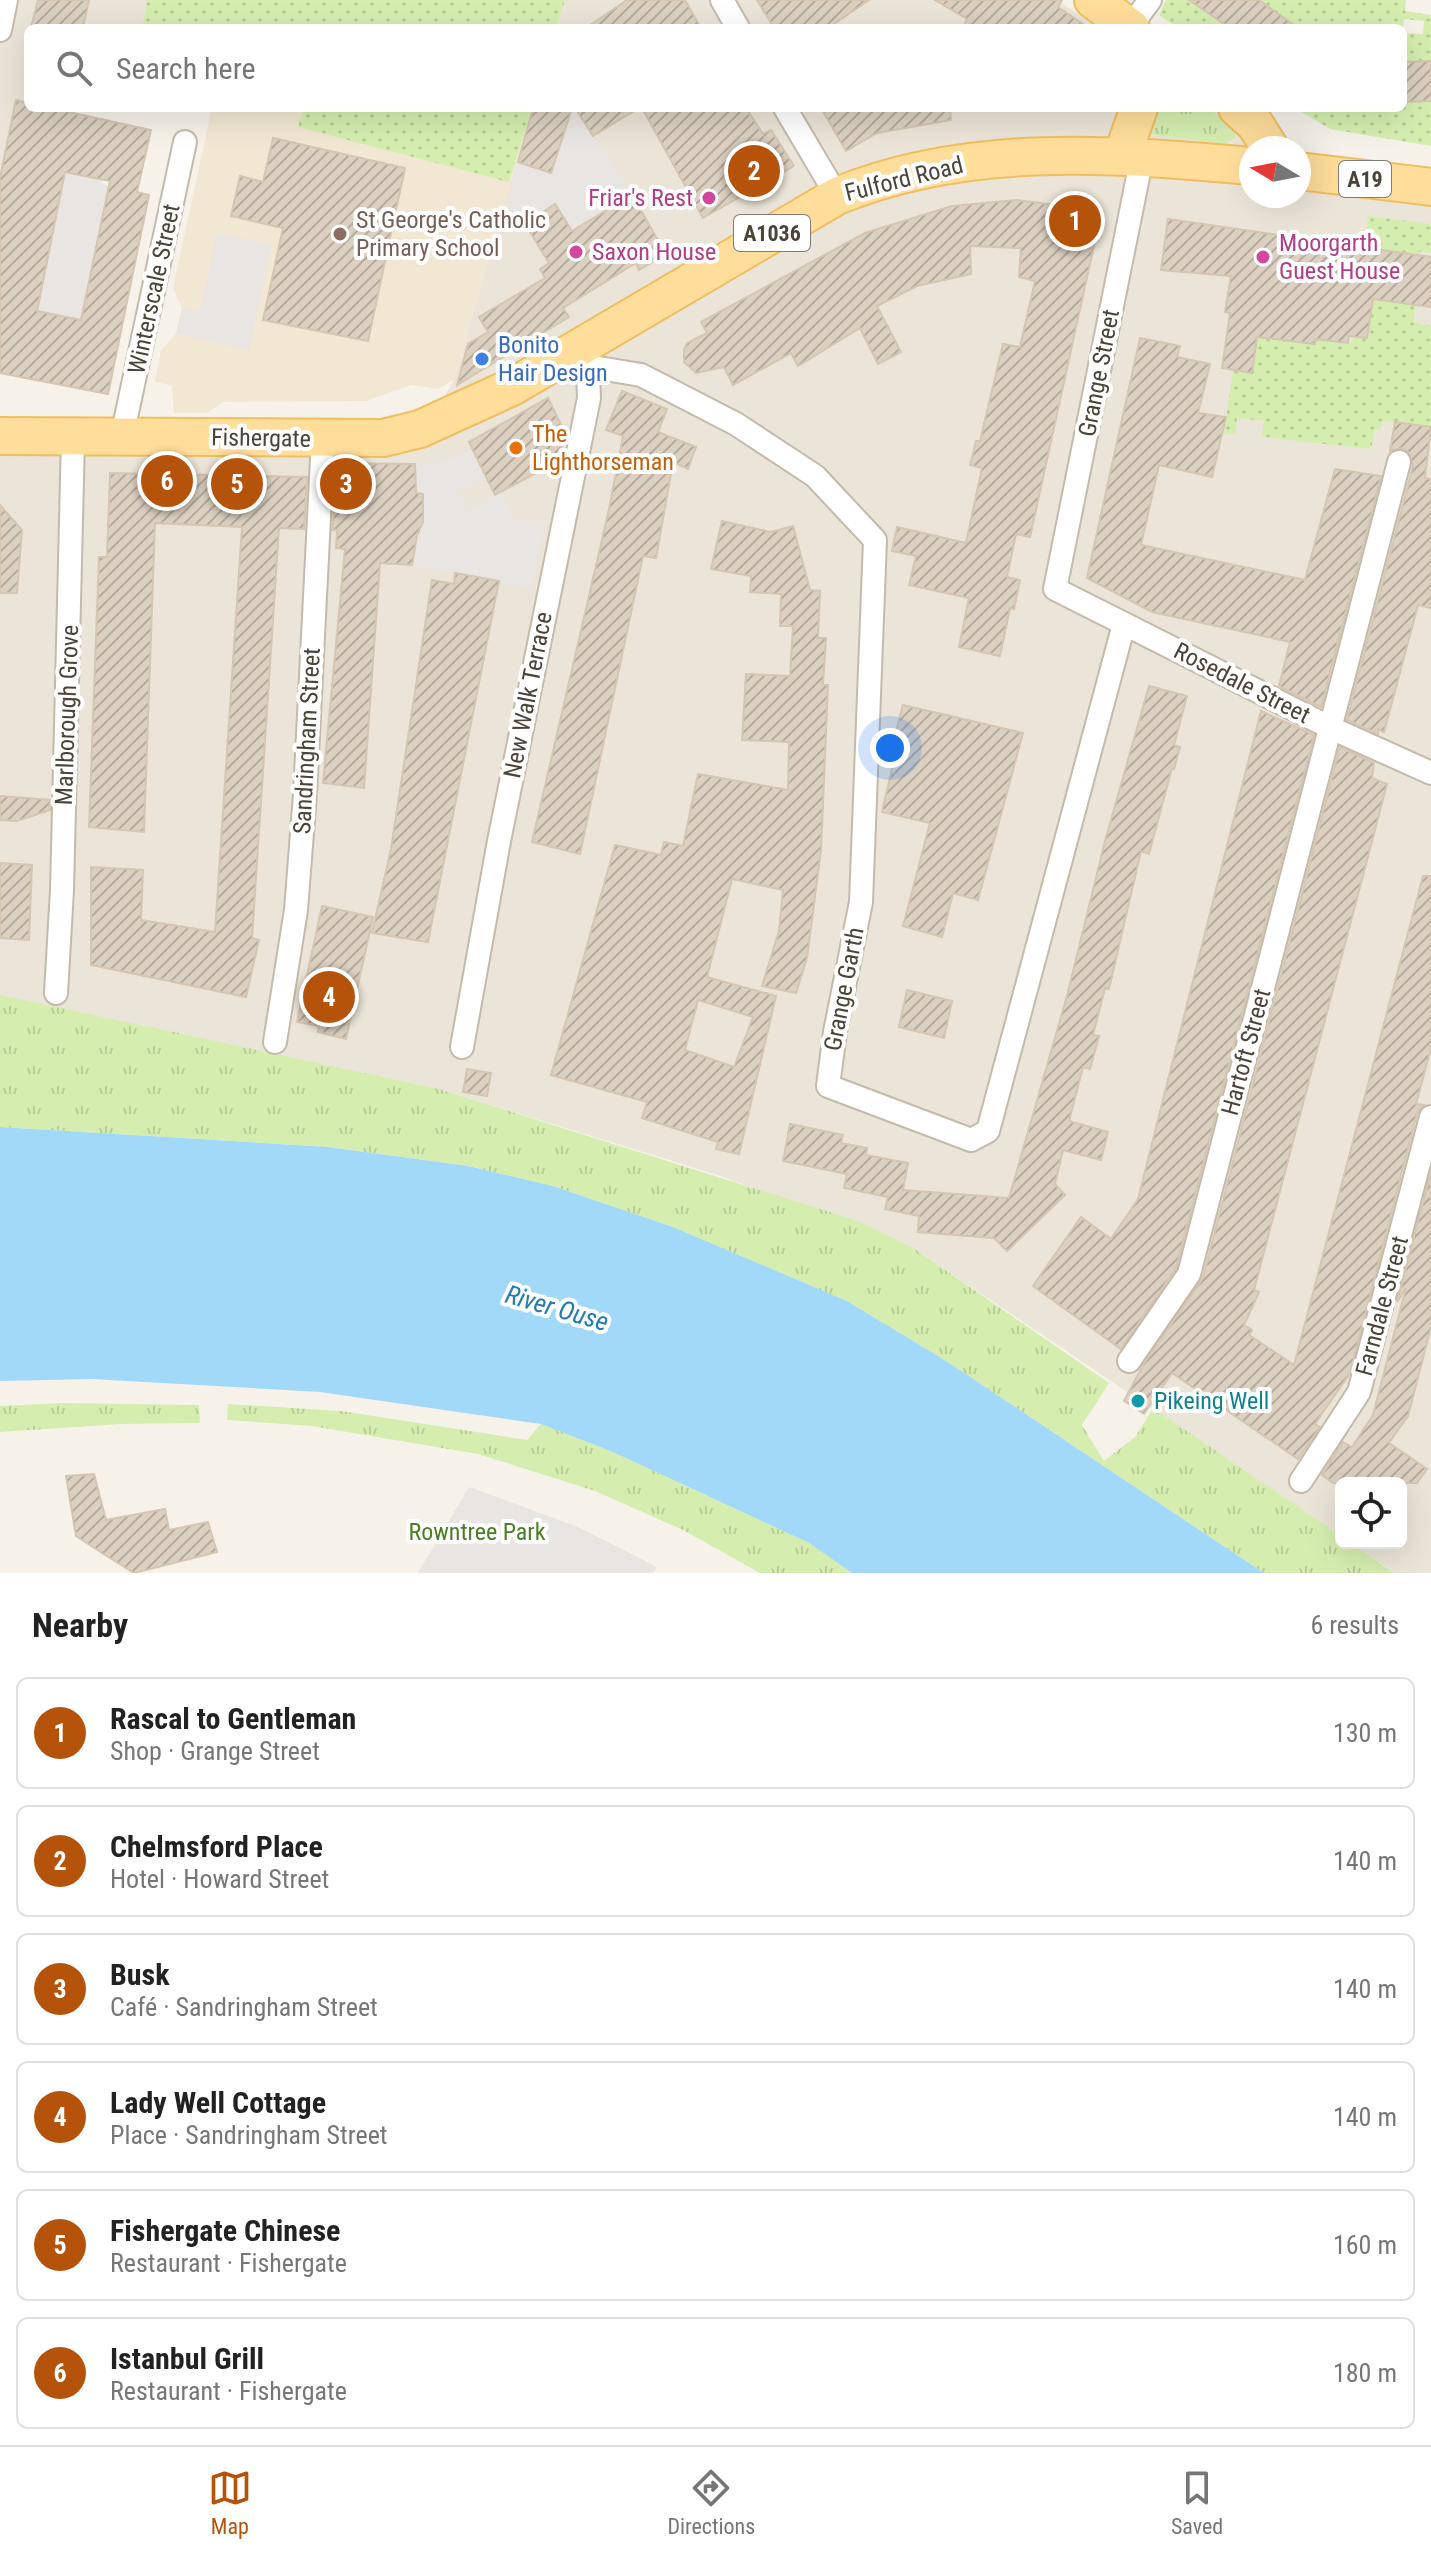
<!DOCTYPE html>
<meta charset="utf-8">
<style>
:root{--surface:#fff;--page:#f6f6f6;--text:#222;--muted:#767676;--line:#e0e0e0;--accent:#b45309}
body{margin:0;font-family:"Roboto Condensed",sans-serif;background:var(--page);color:var(--text)}
.controls{position:absolute;right:24px;bottom:24px;display:grid;overflow:hidden;border-radius:12px;box-shadow:0 8px 32px #0002}
.controls button{width:72px;height:72px;display:grid;place-items:center;padding:0;border:0;border-bottom:2px solid var(--line);background:var(--surface);color:var(--text);font:40px sans-serif}
.compass{position:absolute;left:1239px;top:136px;width:72px;height:72px;border-radius:50%;background:var(--surface);box-shadow:0 8px 32px #0002;rotate:280deg}
.you{position:absolute;left:890px;top:748px;width:28px;height:28px;margin:-20px;border:6px solid #fff;border-radius:50%;background:#1a73e8;box-shadow:0 0 0 12px #1a73e833}
.badge{display:grid;place-items:center;width:52px;height:52px;border-radius:50%;background:var(--accent);color:#fff;font-size:26px;font-weight:700}
.pin{position:absolute;translate:-50% -50%;border:4px solid #fff;box-shadow:0 2px 8px #0006}
.list{margin:0;padding:0;list-style:none}
h2{display:flex;justify-content:space-between;align-items:center;height:104px;margin:0;padding:0 32px;font-size:34px}
h2 small{font-size:26px;font-weight:400;color:var(--muted)}
.list li{display:grid;grid-template-columns:52px 1fr auto;gap:24px;align-items:center;box-sizing:border-box;height:112px;margin:0 16px 16px;padding:0 16px;border:2px solid var(--line);border-radius:12px}
.list b{display:block;font-size:30px;white-space:nowrap}
.list p{margin:0;font-size:26px;white-space:nowrap;color:var(--muted)}
.list em{font-size:26px;font-style:normal;color:var(--muted)}
.icon{flex:none;width:44px;height:44px;fill:none;stroke:currentColor;stroke-width:2;stroke-linecap:round;stroke-linejoin:round}
.map{position:relative;flex:none;width:1431px;height:1573px;overflow:hidden}
.search{position:absolute;background:var(--surface);box-shadow:0 8px 32px #0002;left:24px;right:24px;top:24px;height:88px;display:flex;align-items:center;gap:20px;box-sizing:border-box;padding:0 28px;border-radius:12px;color:var(--muted);font-size:30px}
.sheet{height:872px;background:var(--surface)}
nav{display:flex;justify-content:space-around;align-items:center;box-sizing:border-box;height:112px;border-top:2px solid var(--line);background:var(--surface);font-size:22px;color:var(--muted)}
nav a{display:grid;justify-items:center;gap:4px}
nav .on{color:var(--accent)}
.map>svg:first-child{display:block}
.residential{fill:#ebe4d8}
.education{fill:#f1e7d3}
.grass{fill:url(#grass-tufts)}
.park{fill:url(#park-dots)}
.parking{fill:#e8e5e2}
.water{fill:#a2d8f8}
.building{fill:url(#building-hatch);stroke:#d5c5b1;stroke-width:2;fill-rule:evenodd}
.lines{fill:none;stroke-linecap:round;stroke-linejoin:round}
.street-casing{stroke:#c3baab;stroke-width:26}
.primary-casing{stroke:#f0be5f;stroke-width:40}
.street{stroke:#fff;stroke-width:22}
.primary{stroke:#ffde9b;stroke-width:36}
.hotel-dot{fill:#d1479c;stroke:#fff;stroke-width:3}
.education-dot{fill:#8d6e63;stroke:#fff;stroke-width:3}
.shop-dot{fill:#3f7fe0;stroke:#fff;stroke-width:3}
.food-dot{fill:#e8710a;stroke:#fff;stroke-width:3}
.culture-dot{fill:#0f9aa8;stroke:#fff;stroke-width:3}
.labels{text-anchor:middle;stroke-width:8;stroke-linejoin:round;paint-order:stroke}
.shield{fill:#fff;stroke:#827b73;stroke-width:2}
.shield-label{font-size:22px;font-weight:bold;fill:#4c4337}
.street-label{font-size:24px;fill:#4c4337;stroke:#fff}
.hotel-label{font-size:24px;fill:#b23c85;stroke:#fff;text-anchor:start}
.education-label{font-size:24px;fill:#785e54;stroke:#fff;text-anchor:start}
.shop-label{font-size:24px;fill:#366cbe;stroke:#fff;text-anchor:start}
.food-label{font-size:24px;fill:#c56008;stroke:#fff;text-anchor:start}
.culture-label{font-size:24px;fill:#0d838f;stroke:#fff;text-anchor:start}
.park-label{font-size:24px;fill:#497f22;stroke:#fff}
.water-label{font-size:26px;font-style:italic;fill:#227bb2;stroke:#fff}
</style>
<div class="map">
<svg width="1431" height="1573" viewBox="0 0 1431 1573">
<defs>
<pattern id="grass-tufts" width="24" height="20" patternUnits="userSpaceOnUse" patternTransform="scale(2)"><rect width="24" height="20" fill="#d5eeb0"/><path d="M3 7l-1-3M5 7V3M7 7l1-3M15 17l-1-3M17 17v-4M19 17l1-3" fill="none" stroke="#b8cd98"/></pattern>
<pattern id="park-dots" width="8" height="8" patternUnits="userSpaceOnUse" patternTransform="scale(2)"><rect width="8" height="8" fill="#d5eeb0"/><path d="M2 2h.1M6 6h.1" fill="none" stroke="#b8cd98" stroke-width="1.8" stroke-linecap="round"/></pattern>
<pattern id="building-hatch" width="6" height="6" patternUnits="userSpaceOnUse" patternTransform="scale(2)"><rect width="6" height="6" fill="#dcd1c1"/><path d="M-1 1l2-2M0 6l6-6M5 7l2-2" fill="none" stroke="#b5ab9e"/></pattern>
</defs>
<rect width="100%" height="100%" fill="#f6f2ea"/>
<g class="residential">
<polygon points="0,0 147,0 142,28 28,28 28,108 0,204"/>
<polygon points="565,0 1057,0 1098,28 556,28"/>
<polygon points="532,108 1214,108 1273,148 1251,148 1251,196 1299,196 1299,166 1337,192 1431,206 1431,1573 1396,1573 1351,1543 1401,1543 1401,1483 1341,1483 1341,1536 915,1249 721,1176 439,1089 0,998 0,455 412,452 454,380"/>
</g>
<polygon class="education" points="212,108 532,108 454,380 438,389 411,385 366,401 224,402 206,413 174,413 172,385 155,382 161,350 176,334 182,309 173,288"/>
<g class="grass">
<polygon points="1152,108 1207,108 1234,128 1235,138 1222,144 1148,134"/>
<polygon points="0,995 439,1089 858,1221 915,1249 1109,1383 1082,1425 1104,1461 1136,1436 1153,1408 1341,1536 1341,1543 1351,1543 1395,1573 1264,1573 951,1364 847,1301 673,1227 553,1186 468,1166 328,1147 0,1127"/>
<polygon points="63,1403 199,1405 200,1423 121,1424 0,1432 0,1406"/>
<polygon points="228,1404 341,1411 527,1440 541,1424 613,1452 809,1543 852,1573 760,1573 683,1530 595,1491 478,1454 312,1426 227,1420"/>
</g>
<g class="park">
<polygon points="147,0 565,0 556,28 142,28"/>
<polygon points="1166,0 1206,0 1201,8 1230,28 1178,28 1159,15"/>
<polygon points="1253,0 1406,0 1405,11 1431,15 1431,61 1403,62 1403,33 1423,34 1424,21 1404,19 1403,28 1298,28"/>
<polygon points="1431,101 1431,146 1330,129 1295,108 1403,108 1403,102"/>
<polygon points="303,108 532,108 509,182 298,127"/>
<polygon points="1368,216 1431,224 1431,253 1419,251 1409,303 1416,305 1413,322 1431,326 1431,427 1382,421 1380,429 1375,429 1371,449 1262,437 1264,421 1237,418 1235,434 1224,433 1233,370 1252,373 1258,329 1294,333 1293,341 1314,344 1315,339 1351,343 1397,252 1365,247"/>
</g>
<g class="parking">
<polygon points="576,109 632,195 590,220 578,242 555,205 525,224 504,217 518,162 551,173 570,113"/>
<polygon points="66,172 103,180 102,184 109,186 81,320 37,311"/>
<polygon points="217,233 272,244 249,350 176,334 182,308 200,311"/>
<polygon points="469,449 486,477 458,492 467,512 501,492 514,520 545,522 531,589 412,565 423,522 423,495 416,493 416,466 453,459"/>
<polygon points="469,1487 578,1527 657,1567 653,1573 418,1573"/>
</g>
<polygon class="water" points="0,1127 328,1147 468,1166 553,1186 673,1227 847,1301 951,1364 1264,1573 852,1573 809,1543 613,1452 541,1424 320,1392 92,1379 0,1381"/>
<g class="building">
<polygon points="38,0 89,0 83,28 31,28"/>
<polygon points="627,0 685,0 701,28 586,28"/>
<polygon points="757,0 869,0 828,28 774,28"/>
<polygon points="935,0 1062,0 1058,7 1089,28 963,28 967,19"/>
<polygon points="1189,0 1259,0 1298,28 1230,28"/>
<polygon points="1431,61 1431,101 1403,102 1403,62"/>
<path d="M16 100 28 103V108H51L151 130 137 192 149 195 108 394 0 373V178ZM65 172 110 181 81 320 37 311Z"/>
<polygon points="533,108 572,108 551,173 518,162"/>
<polygon points="575,108 639,108 593,136"/>
<polygon points="642,108 746,108 763,134 771,130 794,166 703,218"/>
<polygon points="821,108 950,108 951,120 877,133 846,151"/>
<polygon points="273,138 405,168 368,341 263,320 283,228 231,216 240,176 263,182"/>
<polygon points="632,195 666,254 639,270 636,263 563,308 569,317 457,385 468,344 488,332 479,317 545,278 540,269 549,263 525,224 555,204 572,231"/>
<polygon points="1017,200 1094,210 1100,218 1030,537 1016,534 1007,577 1020,580 1014,609 1010,608 1000,656 959,647 969,598 909,585 916,556 892,551 897,527 966,543 982,468 970,465 976,441 980,441 1003,344 1020,347 1035,281 1019,277 1021,248 970,246 971,274 917,286 877,306 901,352 878,364 860,328 798,366 791,353 733,385 724,367 696,373 684,362 684,350 687,343 707,333 701,322 865,233 952,206"/>
<polygon points="1168,219 1431,257 1431,307 1373,299 1367,338 1349,336 1348,343 1315,339 1315,344 1257,337 1252,373 1222,368 1230,313 1225,312 1231,276 1161,270"/>
<polygon points="1140,338 1180,346 1177,357 1210,364 1198,413 1226,417 1212,477 1159,465 1141,545 1305,580 1335,469 1381,476 1321,707 1279,686 1290,642 1152,612 1087,578"/>
<polygon points="622,391 667,409 658,432 696,447 688,469 673,462 656,558 643,556 580,854 532,842 608,514 623,436 606,430"/>
<polygon points="548,398 563,429 560,460 495,495 469,442"/>
<polygon points="1395,422 1431,427 1425,478 1431,479 1431,608 1418,605 1384,732 1378,729 1378,734 1347,720 1413,466 1408,452 1402,448 1390,451"/>
<polygon points="339,463 415,464 416,493 423,494 423,522 417,535 412,565 380,563 364,788 323,783 345,549 336,548 337,530 332,530"/>
<polygon points="110,473 307,477 304,529 279,528 252,938 259,940 246,997 91,965 91,867 143,870 141,920 215,932 242,527 155,523 144,832 89,827 99,557 107,557"/>
<polygon points="0,505 22,530 17,593 0,593"/>
<path d="M722 521 771 532 793 526 810 590 820 591 818 638H826L823 685H828L821 850 807 958 796 993 762 986 779 931 783 890 732 879 707 977 776 996 739 1154 716 1149 718 1142 642 1118 647 1102 551 1075 615 845 661 855 664 842 683 846 698 774 788 790 789 742 742 740 746 674 790 676 793 626H780L781 594 750 592 751 576 711 569ZM698 1000 753 1017 734 1067 685 1050Z"/>
<polygon points="455,573 499,581 428,942 372,933 391,849 432,580 454,584"/>
<polygon points="1149,686 1187,696 1174,745 1180,747 1174,769 1172,768 1149,854 1141,851 1109,989 1105,988 1093,1035 1099,1036 1090,1069 1083,1067 1069,1121 1108,1132 1101,1160 1063,1150 1055,1184 1065,1195 1007,1251 994,1238 918,1232 919,1216 885,1209 888,1197 844,1188 847,1174 783,1161 790,1124 843,1135 841,1143 867,1148 866,1155 908,1163 903,1190 1009,1198 1067,996 1105,841"/>
<polygon points="903,705 1023,733 978,900 953,893 942,937 903,926 930,823 882,812 895,756 890,754"/>
<polygon points="1261,711 1314,735 1176,1268 1121,1349 1033,1286 1081,1217 1111,1239 1138,1199"/>
<polygon points="1340,747 1374,763 1372,778 1387,784 1254,1290 1259,1292 1244,1325 1252,1330 1249,1335 1294,1365 1423,876 1431,876 1431,1048 1416,1104 1424,1105 1417,1113 1350,1373 1315,1424 1320,1427 1298,1459 1172,1373 1144,1414 1124,1401 1143,1365 1203,1278"/>
<polygon points="0,796 50,800 50,810 17,821 0,820"/>
<polygon points="0,863 32,865 29,940 0,938"/>
<polygon points="322,906 373,917 346,1039 318,1032 319,1026 297,1022"/>
<polygon points="907,990 952,1001 944,1038 899,1027"/>
<polygon points="467,1069 491,1073 487,1096 463,1092"/>
<polygon points="1431,1172 1431,1327 1408,1416 1389,1443 1427,1469 1417,1483 1333,1483 1322,1475 1343,1442 1352,1447 1373,1415 1406,1288 1397,1302"/>
<polygon points="94,1474 106,1520 165,1509 169,1530 208,1522 217,1552 134,1573 99,1551 76,1536 66,1476"/>
</g>
<g class="lines">
<g class="street-casing">
<g id="street">
<polyline points="722,0 738,28"/>
<polyline points="1130,27 1150,0"/>
<polyline points="0,30 6,0"/>
<polyline points="785,108 837,196"/>
<polyline points="1142,157 1055,589 1331,728 1431,773"/>
<polyline points="587,366 641,375 736,424 815,476 875,540 861,902 835,1032 828,1086 971,1140 988,1131 1124,624"/>
<polyline points="122,436 185,142"/>
<polyline points="56,993 62,890 73,438"/>
<polyline points="275,1042 296,910 305,794 323,439"/>
<polyline points="462,1047 499,841 589,398 587,352"/>
<polyline points="1129,1361 1189,1274 1399,462"/>
<polyline points="1301,1481 1359,1392 1431,1117"/>
</g>
</g>
<g class="primary-casing">
<g id="primary">
<polyline points="1093,0 1131,28"/>
<polyline points="1237,108 1255,124 1270,148"/>
<polyline points="1122,156 1139,108"/>
<polyline points="1299,171 1431,187"/>
<path d="M0 436 383 438 420 429 512 387 837 196C969 142 1113 154 1251 166"/>
</g>
</g>
<use href="#street" class="street"/>
<use href="#primary" class="primary"/>
</g>
<g class="hotel-dot">
<circle cx="709" cy="198" r="8"/>
<circle cx="576" cy="252" r="8"/>
<circle cx="1263" cy="257" r="8"/>
</g>
<circle class="education-dot" cx="340" cy="234" r="8"/>
<circle class="shop-dot" cx="482" cy="359" r="8"/>
<circle class="food-dot" cx="516" cy="448" r="8"/>
<circle class="culture-dot" cx="1138" cy="1401" r="8"/>
<g class="labels">
<g class="shield">
<rect x="1339" y="161" width="52" height="36" rx="6"/>
<rect x="734" y="215" width="76" height="36" rx="6"/>
</g>
<g class="shield-label">
<text x="1365" y="187">A19</text>
<text x="772" y="241">A1036</text>
</g>
<g class="street-label">
<text transform="translate(904 179) rotate(-14)" y="8">Fulford Road</text>
<text transform="translate(154 289) rotate(-78)" y="8">Winterscale Street</text>
<text transform="translate(1099 373) rotate(-79)" y="8">Grange Street</text>
<text transform="translate(261 438) rotate(1)" y="8">Fishergate</text>
<text transform="translate(1242 683) rotate(27)" y="8">Rosedale Street</text>
<text transform="translate(528 695) rotate(-79)" y="8">New Walk Terrace</text>
<text transform="translate(67 715) rotate(-88)" y="8">Marlborough Grove</text>
<text transform="translate(307 741) rotate(-87)" y="8">Sandringham Street</text>
<text transform="translate(844 989) rotate(-79)" y="8">Grange Garth</text>
<text transform="translate(1246 1052) rotate(-75)" y="8">Hartoft Street</text>
<text transform="translate(1382 1306) rotate(-75)" y="8">Farndale Street</text>
</g>
<g class="hotel-label">
<text x="693" y="206" text-anchor="end">Friar's Rest</text>
<text x="1279" y="251">Moorgarth<tspan x="1279" dy="28">Guest House</tspan></text>
<text x="592" y="260">Saxon House</text>
</g>
<g class="education-label">
<text x="356" y="228">St George's Catholic<tspan x="356" dy="28">Primary School</tspan></text>
</g>
<g class="shop-label">
<text x="498" y="353">Bonito<tspan x="498" dy="28">Hair Design</tspan></text>
</g>
<g class="food-label">
<text x="532" y="442">The<tspan x="532" dy="28">Lighthorseman</tspan></text>
</g>
<g class="culture-label">
<text x="1154" y="1409">Pikeing Well</text>
</g>
<g class="park-label">
<text x="477" y="1540">Rowntree Park</text>
</g>
<g class="water-label">
<text transform="translate(557 1308) rotate(16)" y="9">River Ouse</text>
</g>
</g>
</svg>
<div class="controls">
<button><svg class="icon" aria-label="locate" viewBox="0 0 24 24"><circle cx="12" cy="12" r="6"/><path d="M12 2v4M12 18v4M2 12h4M18 12h4"/></svg></button>
</div>
<svg class="compass" viewBox="-18 -18 36 36"><path d="M0-13l5 13h-10z" fill="#e53935"/><path d="M0 13l5-13h-10z" fill="#767676"/></svg>
<div class="you"></div>
<div class="pin badge" style="left:1075px;top:221px">1</div>
<div class="pin badge" style="left:754px;top:171px">2</div>
<div class="pin badge" style="left:346px;top:484px">3</div>
<div class="pin badge" style="left:329px;top:997px">4</div>
<div class="pin badge" style="left:237px;top:484px">5</div>
<div class="pin badge" style="left:167px;top:481px">6</div>
<div class="search"><svg class="icon" aria-label="search" viewBox="0 0 24 24"><circle cx="10" cy="10" r="6"/><path d="M15 15l6 6"/></svg>Search here</div>
</div>
<section class="sheet">
<h2>Nearby<small>6 results</small></h2>
<ul class="list">
<li><span class="badge">1</span><div><b>Rascal to Gentleman</b><p>Shop · Grange Street</p></div><em>130 m</em></li>
<li><span class="badge">2</span><div><b>Chelmsford Place</b><p>Hotel · Howard Street</p></div><em>140 m</em></li>
<li><span class="badge">3</span><div><b>Busk</b><p>Café · Sandringham Street</p></div><em>140 m</em></li>
<li><span class="badge">4</span><div><b>Lady Well Cottage</b><p>Place · Sandringham Street</p></div><em>140 m</em></li>
<li><span class="badge">5</span><div><b>Fishergate Chinese</b><p>Restaurant · Fishergate</p></div><em>160 m</em></li>
<li><span class="badge">6</span><div><b>Istanbul Grill</b><p>Restaurant · Fishergate</p></div><em>180 m</em></li>
</ul>
</section>
<nav>
<a class="on"><svg class="icon" aria-label="map" viewBox="0 0 24 24"><path d="M3 6l6-2 6 2 6-2v14l-6 2-6-2-6 2zM9 4v14M15 6v14"/></svg>Map</a>
<a><svg class="icon" aria-label="directions" viewBox="0 0 24 24"><path d="M12 3l9 9-9 9-9-9zM9 14v-3h6M13 9l2 2-2 2"/></svg>Directions</a>
<a><svg class="icon" aria-label="saved" viewBox="0 0 24 24"><path d="M7 4h10v16l-5-4-5 4z"/></svg>Saved</a>
</nav>
